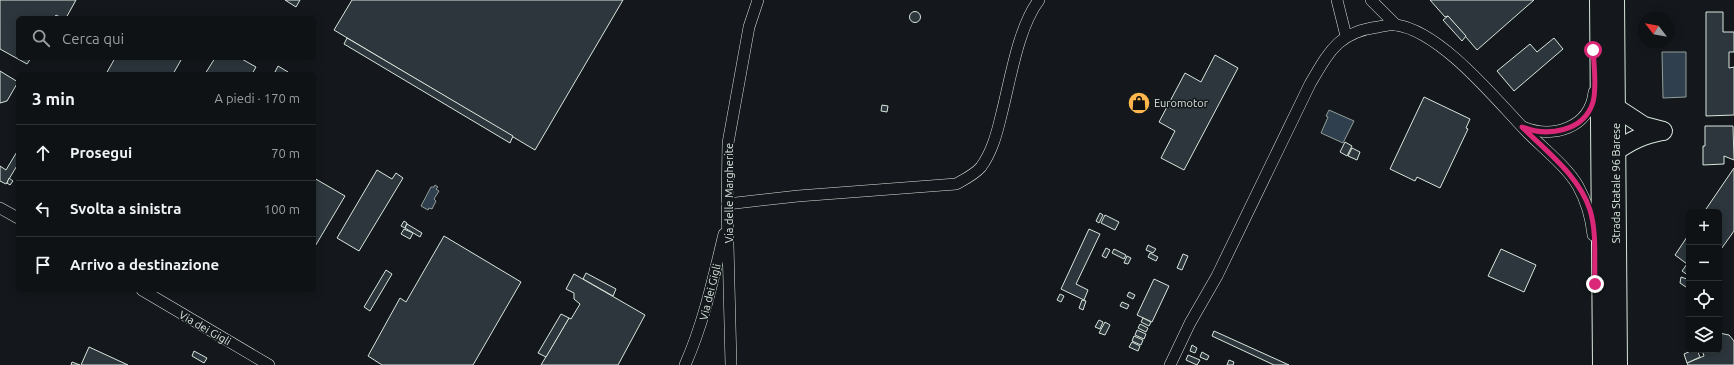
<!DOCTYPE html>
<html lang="it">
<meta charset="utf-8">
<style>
:root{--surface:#0f1215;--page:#181b1e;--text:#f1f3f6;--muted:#9b9ea0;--line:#2f3234}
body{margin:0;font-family:Ubuntu,sans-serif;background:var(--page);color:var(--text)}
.controls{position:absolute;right:12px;bottom:12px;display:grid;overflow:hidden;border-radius:6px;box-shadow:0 2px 10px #0003}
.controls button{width:36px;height:36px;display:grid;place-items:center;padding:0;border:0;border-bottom:1px solid var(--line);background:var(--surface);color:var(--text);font:20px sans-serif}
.compass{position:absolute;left:1638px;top:12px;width:36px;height:36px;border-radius:50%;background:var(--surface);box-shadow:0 2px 10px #0003;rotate:301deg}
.stop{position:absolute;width:12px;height:12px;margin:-9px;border:3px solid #db2777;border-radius:50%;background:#fff}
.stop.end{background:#db2777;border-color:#fff;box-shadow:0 1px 4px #0008}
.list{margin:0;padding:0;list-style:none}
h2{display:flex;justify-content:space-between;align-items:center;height:52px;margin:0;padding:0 16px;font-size:17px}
h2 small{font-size:13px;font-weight:400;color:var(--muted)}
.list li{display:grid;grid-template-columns:26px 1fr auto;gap:12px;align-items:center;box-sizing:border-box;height:56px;padding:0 16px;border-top:1px solid var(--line)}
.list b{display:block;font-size:15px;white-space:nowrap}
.list em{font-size:13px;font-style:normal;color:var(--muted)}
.icon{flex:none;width:22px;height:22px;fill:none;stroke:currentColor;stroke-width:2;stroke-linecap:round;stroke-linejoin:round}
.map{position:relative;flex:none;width:1734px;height:365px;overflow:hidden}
.search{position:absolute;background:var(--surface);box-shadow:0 2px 10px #0003;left:16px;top:16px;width:300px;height:44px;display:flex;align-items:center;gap:10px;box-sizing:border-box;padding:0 14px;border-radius:6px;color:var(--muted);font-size:15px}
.panel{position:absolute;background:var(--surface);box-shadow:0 2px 10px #0003;left:16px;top:72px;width:300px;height:220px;border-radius:6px}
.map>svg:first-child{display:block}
.water{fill:#2f3f4d;stroke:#939e99}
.building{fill:#2c363c;stroke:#d8e6dc}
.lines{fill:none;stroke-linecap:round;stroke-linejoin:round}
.street-casing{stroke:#d8e6dc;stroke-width:12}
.primary-casing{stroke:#d8e6dc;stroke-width:20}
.street{stroke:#14181c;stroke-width:11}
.primary{stroke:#14181c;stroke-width:18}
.route{stroke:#db2777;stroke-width:5}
.labels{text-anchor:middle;stroke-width:3;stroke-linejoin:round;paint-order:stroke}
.poi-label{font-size:11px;fill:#d8e6dc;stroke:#14181c;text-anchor:start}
.street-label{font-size:11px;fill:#d8e6dc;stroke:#14181c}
</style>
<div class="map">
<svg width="1734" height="365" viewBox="0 0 1734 365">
<rect width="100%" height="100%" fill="#14181c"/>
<g class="water">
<polygon points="1662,52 1686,52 1686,97 1663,98"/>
<polygon points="1329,110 1354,121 1343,143 1321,133 1328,117 1326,116"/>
<polygon points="435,185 438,187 436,189 439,191 434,199 436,201 432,209 429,208 428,210 421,206 431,187 434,187"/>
</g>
<g class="building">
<polygon points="0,0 76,0 66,18 62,18 56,15 54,18 18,18 18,58 31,58 27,64 0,49"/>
<polygon points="285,0 300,0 296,7"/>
<polygon points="352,0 623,0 535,150 334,30"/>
<polygon points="1430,0 1534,0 1477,50 1448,16 1445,17"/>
<circle cx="915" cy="17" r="5.5"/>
<polygon points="1706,12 1723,12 1723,32 1734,32 1734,52 1729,52 1729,68 1734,67 1734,115 1706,116"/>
<polygon points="1448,16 1466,36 1462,41 1443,20"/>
<polygon points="347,38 513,136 510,143 344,44"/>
<polygon points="1554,38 1563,49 1514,91 1497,71 1530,44 1537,52"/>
<polygon points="1215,55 1238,68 1184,170 1161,158 1175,131 1159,122 1185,73 1201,82"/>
<polygon points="115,58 177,58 181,60 173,74 106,74"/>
<polygon points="215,58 240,58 256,67 252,74 205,74"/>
<polygon points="278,66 288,72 287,74 279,74 275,72"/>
<polygon points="0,71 18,82 7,101 0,103"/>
<polygon points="1424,97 1470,119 1466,128 1468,129 1440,188 1417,177 1415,181 1390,169"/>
<polygon points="882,105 888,106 887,112 881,111"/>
<polygon points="1705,126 1733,126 1734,160 1724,156 1724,164 1703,165 1703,146 1705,146"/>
<polygon points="1345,142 1352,146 1347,156 1340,152"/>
<polygon points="1352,148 1360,152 1357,160 1348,156"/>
<polygon points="18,150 18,164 6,184 0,181 0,166 6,170"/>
<polygon points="1734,168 1734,231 1719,252 1719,212 1704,212"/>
<polygon points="377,170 392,179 396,173 403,178 359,251 337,238"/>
<polygon points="9,178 13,181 10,185 7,183"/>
<polygon points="314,178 345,196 314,248"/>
<polygon points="1100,213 1103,215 1099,223 1096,221"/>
<polygon points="1105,215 1119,222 1115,230 1101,223"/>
<polygon points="404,221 407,223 405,228 401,226"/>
<polygon points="407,224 422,233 420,237 405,228"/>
<polygon points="404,229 413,233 410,239 401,234"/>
<polygon points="1089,229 1100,234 1076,284 1088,290 1084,300 1061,289"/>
<polygon points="1689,234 1689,276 1682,271 1687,264 1675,255"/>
<polygon points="444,236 521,282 473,365 382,365 368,356 400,298 406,302"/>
<polygon points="1148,245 1156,249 1153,253 1146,250"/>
<polygon points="1106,248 1110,250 1106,258 1102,256"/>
<polygon points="1114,249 1126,255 1124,259 1112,253"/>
<polygon points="1501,249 1536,265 1524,292 1488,276"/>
<polygon points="1150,253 1158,257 1156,261 1148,257"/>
<polygon points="1183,254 1188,256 1182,270 1177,268"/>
<polygon points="1127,256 1131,258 1128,264 1124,263"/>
<polygon points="386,270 392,274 370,311 364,307"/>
<polygon points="586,273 616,289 613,296 583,279"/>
<polygon points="574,274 645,315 618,365 541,365 569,318 571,319 580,304 574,299 574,293 566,289"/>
<polygon points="1681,277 1687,279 1689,277 1689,289 1680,283"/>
<polygon points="1154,279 1169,286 1152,322 1137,315"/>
<polygon points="1129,292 1135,295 1133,299 1127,296"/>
<polygon points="1060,294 1064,296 1061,302 1057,300"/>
<polygon points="1082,300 1086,301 1083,310 1079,308"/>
<polygon points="1122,302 1129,305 1127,309 1120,306"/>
<polygon points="561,314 569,318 546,357 538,353"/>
<polygon points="1143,318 1151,322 1149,326 1141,322"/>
<polygon points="1099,320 1103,322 1100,329 1095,327"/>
<polygon points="1105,322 1110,325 1105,335 1099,333"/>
<polygon points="1140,324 1148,328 1146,332 1138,328"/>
<polygon points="1137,330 1146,334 1144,339 1135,335"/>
<polygon points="1214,331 1289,365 1274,365 1212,336"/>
<polygon points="1719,333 1729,335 1734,341 1734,365 1688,365 1687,363 1704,356 1702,350 1719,350"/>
<polygon points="1134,336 1143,340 1141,345 1132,341"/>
<polygon points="1132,342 1140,346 1138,351 1129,347"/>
<polygon points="1192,345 1197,348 1195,353 1190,351"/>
<polygon points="89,347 128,365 81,365"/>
<polygon points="1693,350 1697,350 1700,357 1687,363 1684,354"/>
<polygon points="194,351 207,358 204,363 192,356"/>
<polygon points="1202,352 1209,356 1207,360 1200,357"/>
<polygon points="1188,355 1200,360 1197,365 1186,360"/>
<polygon points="1229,360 1234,362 1233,365 1227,365"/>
<polygon points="72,362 80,365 71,365"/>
</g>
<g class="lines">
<g class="street-casing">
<g id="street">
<polyline points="1337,0 1346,36"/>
<polyline points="1371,0 1396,25"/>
<path d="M1523 127C1553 139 1590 128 1594 92"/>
<path d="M727 204 798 196 956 184C965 179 974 175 981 167 992 152 997 133 1001 116 1010 82 1018 27 1039 0"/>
<polyline points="0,208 18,218"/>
<polyline points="142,290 269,365"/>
<path d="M685 365C704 322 713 279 724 234"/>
<polyline points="731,365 727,204 728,143 749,27 758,0"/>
<path d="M1170 365 1190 323 1217 276 1310 84C1329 52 1338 32 1378 27 1384 26 1391 24 1396 25 1441 31 1497 101 1528 133 1544 149 1567 167 1578 186 1587 202 1591 217 1593 235"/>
</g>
</g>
<g class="primary-casing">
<g id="primary">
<polyline points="1599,0 1602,365"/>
<polyline points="1615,0 1618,365"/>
<polyline points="1615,107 1644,126 1663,131"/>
<path d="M1616 151C1632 140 1643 135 1662 131"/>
</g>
</g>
<use href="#street" class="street"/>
<use href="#primary" class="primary"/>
</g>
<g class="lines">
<path class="route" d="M1593 50C1594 66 1597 87 1593 102 1584 132 1547 137 1522 127 1547 152 1579 176 1590 210 1597 233 1594 260 1595 284"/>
</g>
<defs>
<g id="shop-disc" transform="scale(1.15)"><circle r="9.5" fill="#ffb74d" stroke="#14181c"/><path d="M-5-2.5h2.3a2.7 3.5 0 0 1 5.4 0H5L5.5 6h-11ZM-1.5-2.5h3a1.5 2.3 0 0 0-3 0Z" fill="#111"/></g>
</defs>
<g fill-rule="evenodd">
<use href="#shop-disc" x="1139" y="103"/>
</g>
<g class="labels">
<g class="poi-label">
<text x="1154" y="107">Euromotor</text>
</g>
<g class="street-label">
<text transform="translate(1616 183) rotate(-90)" y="4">Strada Statale 96 Barese</text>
<text transform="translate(729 193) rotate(-90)" y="4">Via delle Margherite</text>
<text transform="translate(710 292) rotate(-76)" y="4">Via dei Gigli</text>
<text transform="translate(205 328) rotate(30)" y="4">Via dei Gigli</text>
</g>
</g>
</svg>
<div class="controls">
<button>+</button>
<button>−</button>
<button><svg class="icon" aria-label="locate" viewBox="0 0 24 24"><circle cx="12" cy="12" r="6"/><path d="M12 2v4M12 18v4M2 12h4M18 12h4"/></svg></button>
<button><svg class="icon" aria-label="layers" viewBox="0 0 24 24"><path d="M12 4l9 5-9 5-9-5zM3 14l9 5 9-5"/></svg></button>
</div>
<svg class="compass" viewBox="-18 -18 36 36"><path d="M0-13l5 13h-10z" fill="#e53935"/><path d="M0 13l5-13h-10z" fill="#9b9ea0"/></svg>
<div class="stop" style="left:1593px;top:50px"></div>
<div class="stop end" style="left:1595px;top:284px"></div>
<div class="search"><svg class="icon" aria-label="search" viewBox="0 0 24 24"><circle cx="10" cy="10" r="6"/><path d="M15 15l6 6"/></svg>Cerca qui</div>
<section class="panel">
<h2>3 min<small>A piedi · 170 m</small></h2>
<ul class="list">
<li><svg class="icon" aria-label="ahead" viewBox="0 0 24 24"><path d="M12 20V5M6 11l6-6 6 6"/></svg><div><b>Prosegui</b></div><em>70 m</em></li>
<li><svg class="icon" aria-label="left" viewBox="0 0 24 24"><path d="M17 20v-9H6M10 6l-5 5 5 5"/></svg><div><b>Svolta a sinistra</b></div><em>100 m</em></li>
<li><svg class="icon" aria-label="arrive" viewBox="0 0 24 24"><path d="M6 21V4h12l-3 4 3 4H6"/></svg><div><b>Arrivo a destinazione</b></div></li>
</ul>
</section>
</div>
